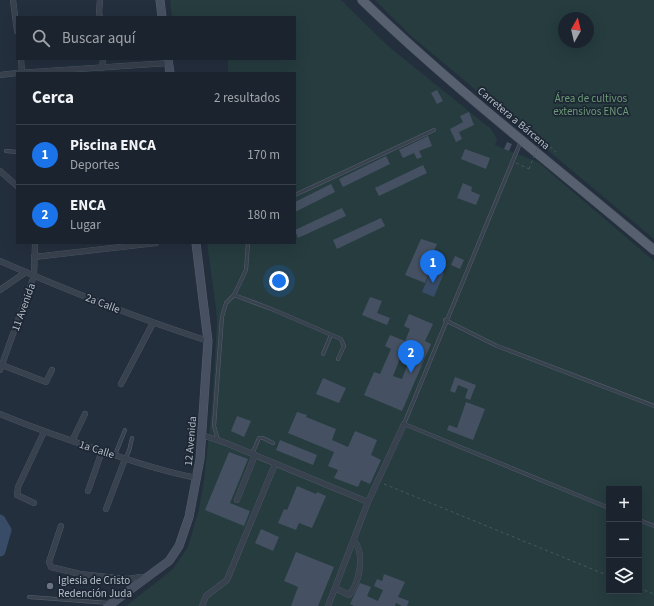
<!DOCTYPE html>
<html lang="es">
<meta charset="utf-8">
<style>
:root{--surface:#1b232e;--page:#282f3a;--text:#f1f3f6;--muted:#a0a4aa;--line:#39404a;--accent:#1a73e8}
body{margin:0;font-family:"Source Sans 3",sans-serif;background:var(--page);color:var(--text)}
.controls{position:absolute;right:12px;bottom:12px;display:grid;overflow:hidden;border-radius:0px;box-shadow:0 4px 16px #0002}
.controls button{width:36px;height:36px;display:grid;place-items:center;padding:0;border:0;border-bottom:1px solid var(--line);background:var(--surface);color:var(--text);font:20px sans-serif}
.compass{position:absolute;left:558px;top:12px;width:36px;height:36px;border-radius:50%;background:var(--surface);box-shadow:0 4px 16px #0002;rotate:8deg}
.you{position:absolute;left:279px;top:281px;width:14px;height:14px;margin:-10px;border:3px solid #fff;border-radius:50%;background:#1a73e8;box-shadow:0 0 0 6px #1a73e833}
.badge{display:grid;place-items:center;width:26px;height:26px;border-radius:50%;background:var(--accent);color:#fff;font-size:13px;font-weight:700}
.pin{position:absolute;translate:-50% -33px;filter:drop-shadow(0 1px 2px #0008)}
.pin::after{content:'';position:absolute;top:21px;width:14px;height:12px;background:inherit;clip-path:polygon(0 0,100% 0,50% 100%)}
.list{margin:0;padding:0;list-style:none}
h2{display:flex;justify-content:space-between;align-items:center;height:52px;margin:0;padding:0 16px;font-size:17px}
h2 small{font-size:13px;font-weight:400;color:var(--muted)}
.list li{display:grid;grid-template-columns:26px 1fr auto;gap:12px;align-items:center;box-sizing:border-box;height:60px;padding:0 16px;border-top:1px solid var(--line)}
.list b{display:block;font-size:15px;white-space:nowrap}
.list p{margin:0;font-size:13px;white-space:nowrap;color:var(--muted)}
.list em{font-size:13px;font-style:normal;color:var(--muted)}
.icon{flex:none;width:22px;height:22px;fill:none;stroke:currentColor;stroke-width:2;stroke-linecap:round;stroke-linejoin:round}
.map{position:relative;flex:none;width:654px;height:606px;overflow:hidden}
.search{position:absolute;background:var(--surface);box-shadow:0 4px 16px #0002;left:16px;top:16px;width:280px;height:44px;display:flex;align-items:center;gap:10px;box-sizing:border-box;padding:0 14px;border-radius:0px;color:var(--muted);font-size:15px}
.panel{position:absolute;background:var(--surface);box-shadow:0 4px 16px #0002;left:16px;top:72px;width:280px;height:172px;border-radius:0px}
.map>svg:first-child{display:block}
.green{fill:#263c3f;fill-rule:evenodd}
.water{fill:#394c67}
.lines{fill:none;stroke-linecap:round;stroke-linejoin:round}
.river{stroke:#394c67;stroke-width:11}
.building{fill:#455162;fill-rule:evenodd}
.service-casing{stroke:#565f6c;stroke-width:4}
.minor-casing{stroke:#565f6c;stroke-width:6}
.secondary-casing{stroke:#565f6c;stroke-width:9}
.primary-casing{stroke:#414a57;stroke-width:10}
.path{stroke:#44595c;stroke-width:1;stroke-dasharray:3 3;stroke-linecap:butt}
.service{stroke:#38414e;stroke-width:3}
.minor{stroke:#38414e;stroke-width:5.5}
.secondary{stroke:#465061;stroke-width:8}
.primary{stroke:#56606e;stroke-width:9}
.path-bridge{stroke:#44595c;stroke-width:1;stroke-dasharray:3 3;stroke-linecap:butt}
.worship-dot{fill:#6b7280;stroke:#1d2633;stroke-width:1.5}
.labels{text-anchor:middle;stroke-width:3.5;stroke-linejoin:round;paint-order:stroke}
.park-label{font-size:11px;fill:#6b9a76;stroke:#1d2633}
.street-label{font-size:11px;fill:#b4bcc9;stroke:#1d2633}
.poi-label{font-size:11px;fill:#b4bcc9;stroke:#1d2633;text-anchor:start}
</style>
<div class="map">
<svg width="654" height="606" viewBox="0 0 654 606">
<rect width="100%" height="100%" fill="#242f3e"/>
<g class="green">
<path d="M170 0H341L388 46 491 129 497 139 495 145 538 162 654 261V606H126L173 569 188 547 199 509 204 480 212 407 217 322 216 309 207 243H295V73H228V59H295V17H172ZM609 489H639V591H609Z"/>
<path d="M375 0H654V239L410 35ZM564 18H588V42H564Z"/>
</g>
<polygon class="water" points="432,268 444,273 434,297 422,292"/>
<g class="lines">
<polyline class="river" points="0,520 6,530 0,551"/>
</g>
<g class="building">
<polygon points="437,90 443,101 437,104 431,93"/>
<polygon points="469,112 474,125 459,132 462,139 456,142 450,129 463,122 460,116"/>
<polygon points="428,136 432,146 419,151 422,157 417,159 414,153 403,158 399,150"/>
<polygon points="507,142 512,144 509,151 504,149"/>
<polygon points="465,149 490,158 486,169 461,159"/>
<polygon points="386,156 390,164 343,187 339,179"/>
<polygon points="423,165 427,173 379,196 375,188"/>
<polygon points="463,183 472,187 471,191 480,195 476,205 457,198"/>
<polygon points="331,184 335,192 295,212 295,202"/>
<polygon points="342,208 346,216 298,238 295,230"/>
<polygon points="381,218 385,226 337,249 333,240"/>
<polygon points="421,239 437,244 428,263 432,265 425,283 405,275"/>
<polygon points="455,256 464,260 460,269 451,265"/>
<polygon points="370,297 382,301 377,313 390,318 387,325 362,315"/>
<path d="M409 314 433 324 425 341 431 344 402 411 364 395 374 372 380 374 391 349 385 346 390 335 405 341 410 329 404 326ZM404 348 413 351 402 379 393 376Z"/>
<polygon points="455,377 476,385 470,400 465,398 468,389 458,385 455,393 450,391"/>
<polygon points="323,378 346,388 339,403 316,394"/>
<polygon points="466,402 485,409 473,440 447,430 449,425 457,428"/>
<polygon points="297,412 307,415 306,417 336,429 332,440 348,447 355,431 377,440 371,455 381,460 370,484 361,480 358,487 334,478 338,470 328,466 334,452 288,433"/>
<polygon points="237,416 251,421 244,437 231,431"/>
<polygon points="280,440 317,455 313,465 276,450"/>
<polygon points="229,452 248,459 230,503 250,511 244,526 205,510"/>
<polygon points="297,486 316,494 317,492 326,496 312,528 299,523 296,530 278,523 284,509 287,510"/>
<polygon points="261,529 279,537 273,551 255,543"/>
<polygon points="296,552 334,567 318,606 291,606 298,587 284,581"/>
<polygon points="384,574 405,582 398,597 409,601 407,606 402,606 396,603 395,606 354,606 350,604 360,583 371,587 367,596 378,601 383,590 374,586 377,579 382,581"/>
</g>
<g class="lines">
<g class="service-casing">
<g id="service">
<polyline points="521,141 404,424 609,508"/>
<polyline points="6,151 17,152"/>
<polyline points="295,195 434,130"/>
<polyline points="234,295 246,270 248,243"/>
<polyline points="445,320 497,346 654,406"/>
<polyline points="323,354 331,335"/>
<polyline points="218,440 214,426 222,317 226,303 234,295 274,310 341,339 344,346 338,359"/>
<polyline points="252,454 259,438 263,438 273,443"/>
<polyline points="115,455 125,430"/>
<polyline points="125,459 129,451 132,438"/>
<polyline points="639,520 654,526"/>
<polyline points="29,597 109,603"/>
</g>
</g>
<g class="minor-casing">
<g id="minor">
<polyline points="13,0 17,31"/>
<polyline points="100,0 99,12 100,17"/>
<polyline points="21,59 22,73"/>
<polyline points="102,68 103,59"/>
<polyline points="18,73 169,63"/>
<polyline points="0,75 17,73"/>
<polyline points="0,171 17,186"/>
<polyline points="34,257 156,243"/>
<path d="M0 261C68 291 137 318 208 341"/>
<polyline points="0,290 26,272"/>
<polyline points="2,365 46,382 52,370"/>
<polyline points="0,370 34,276 35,243"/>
<polyline points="121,384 153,323"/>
<path d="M0 414C34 428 68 440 103 451 134 462 165 472 197 478"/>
<polyline points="202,435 226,443 368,502 404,424"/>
<polyline points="72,441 85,414"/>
<polyline points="88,491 102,451"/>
<polyline points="237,500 255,455"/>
<polyline points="34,503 17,495 18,487 44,432"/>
<polyline points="106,509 125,459"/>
<polyline points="61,526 49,562 51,567 80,574 127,579 141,577 144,581"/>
<path d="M335 588 349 595C360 582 365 554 354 540"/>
<polyline points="202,606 206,596 227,580 275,464"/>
<polyline points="328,606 368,502"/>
</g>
</g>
<g class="secondary-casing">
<g id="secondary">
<polyline points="160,0 162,17"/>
<polyline points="168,59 170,73"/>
<polyline points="108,606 169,561 179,546 189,517 200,459 208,341 196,243"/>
</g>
</g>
<g class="primary-casing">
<path id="primary" d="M362 0C454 89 556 167 654 250"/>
</g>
<g class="path">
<polyline points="541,139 556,152"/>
<polyline points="516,163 529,169"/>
<polyline points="384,484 609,576"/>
<polyline points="639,588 654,594"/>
</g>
<use href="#service" class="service"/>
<use href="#minor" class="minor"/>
<use href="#secondary" class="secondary"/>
<use href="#primary" class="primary"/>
<polyline class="path-bridge" points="529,169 541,139"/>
</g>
<circle class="worship-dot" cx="50" cy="586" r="4"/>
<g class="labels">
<g class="park-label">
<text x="591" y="102">Área de cultivos<tspan x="591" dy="13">extensivos ENCA</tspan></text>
</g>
<g class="street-label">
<text transform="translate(514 118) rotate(40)" y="4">Carretera a Bárcena</text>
<text transform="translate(103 303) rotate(21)" y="4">2a Calle</text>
<text transform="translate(23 307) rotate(-70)" y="4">11 Avenida</text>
<text transform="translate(190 441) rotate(-85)" y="4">12 Avenida</text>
<text transform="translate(97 449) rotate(18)" y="4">1a Calle</text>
</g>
<g class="poi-label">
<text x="58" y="584">Iglesia de Cristo<tspan x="58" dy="13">Redención Juda</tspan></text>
</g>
</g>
</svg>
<div class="controls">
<button>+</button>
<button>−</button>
<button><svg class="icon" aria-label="layers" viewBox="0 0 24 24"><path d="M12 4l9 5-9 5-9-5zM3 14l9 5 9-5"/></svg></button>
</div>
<svg class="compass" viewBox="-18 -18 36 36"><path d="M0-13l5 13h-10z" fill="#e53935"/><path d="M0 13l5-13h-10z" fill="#a0a4aa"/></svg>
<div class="you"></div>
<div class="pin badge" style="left:433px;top:283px">1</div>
<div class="pin badge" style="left:411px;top:373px">2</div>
<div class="search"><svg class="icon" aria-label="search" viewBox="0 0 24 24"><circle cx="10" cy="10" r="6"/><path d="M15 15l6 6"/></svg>Buscar aquí</div>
<section class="panel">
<h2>Cerca<small>2 resultados</small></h2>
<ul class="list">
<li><span class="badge">1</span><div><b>Piscina ENCA</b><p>Deportes</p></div><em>170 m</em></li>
<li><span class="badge">2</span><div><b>ENCA</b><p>Lugar</p></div><em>180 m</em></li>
</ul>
</section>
</div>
